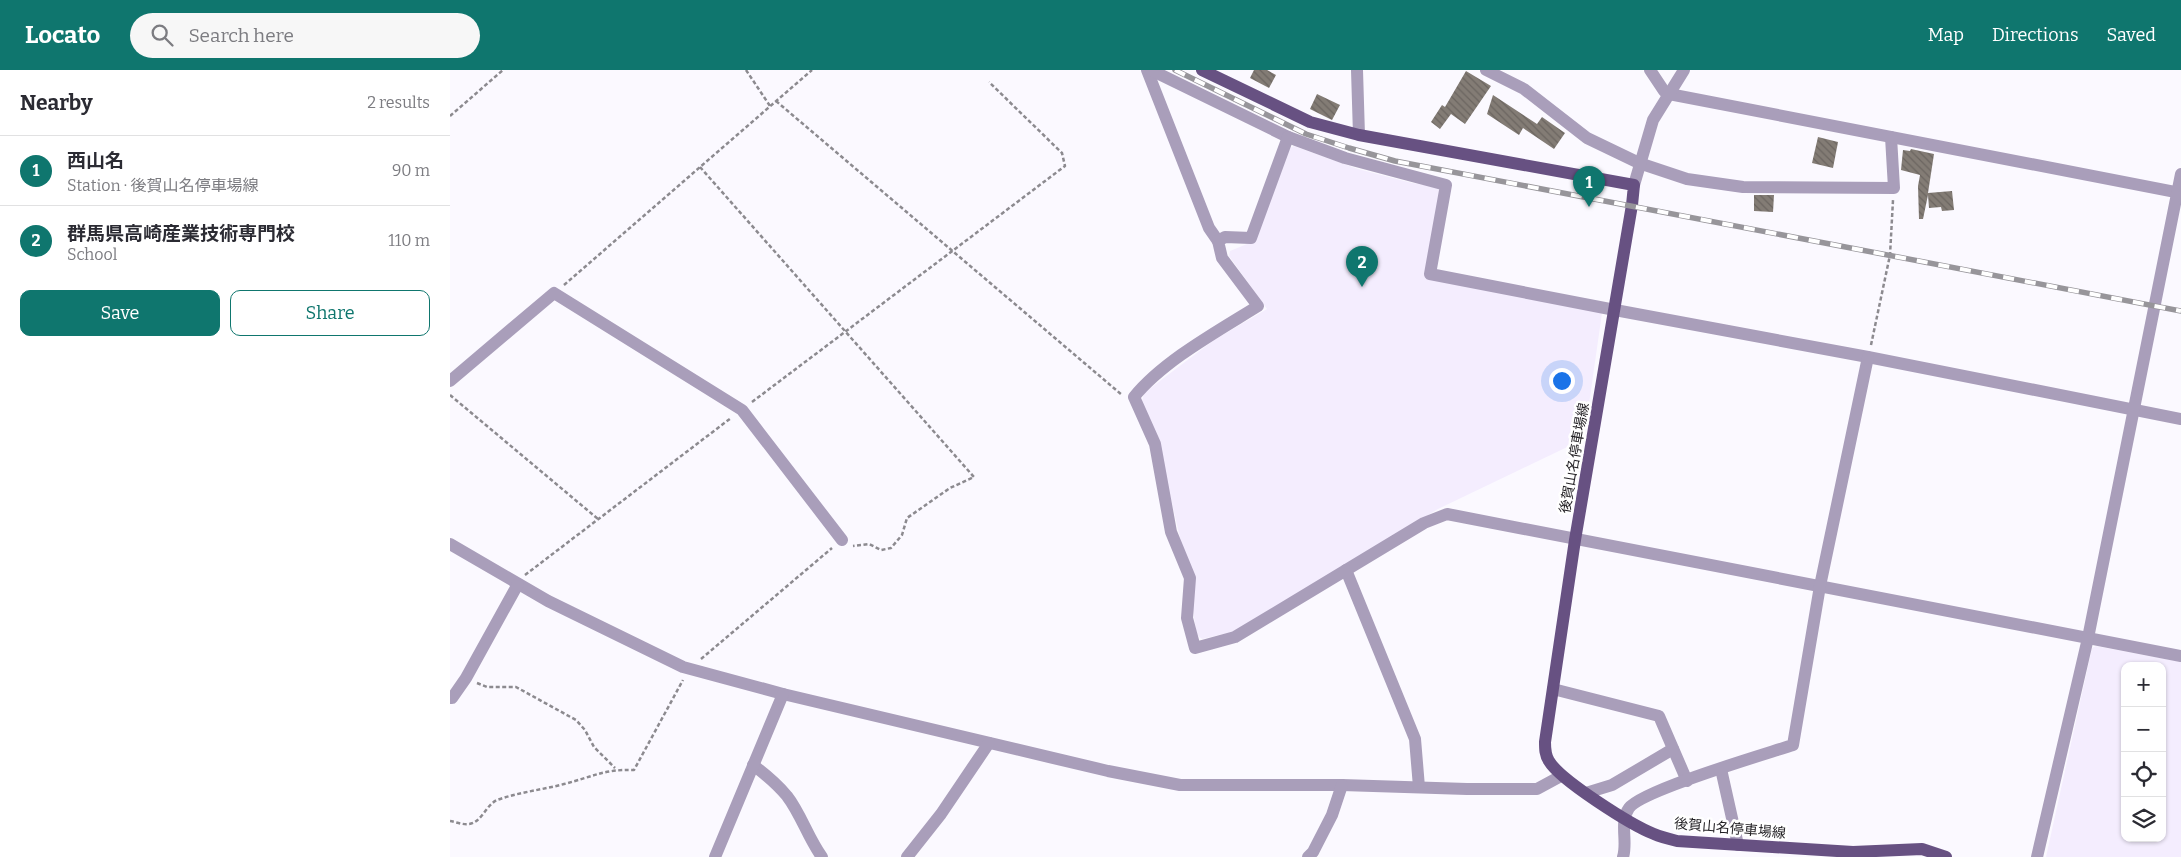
<!DOCTYPE html>
<meta charset="utf-8">
<style>
:root{--surface:#fff;--page:#f7f7f7;--text:#2b2b33;--muted:#7c7c81;--line:#e1e1e2;--accent:#0f766e}
body{margin:0;font-family:Bitter,"Noto Sans JP",serif;background:var(--page);color:var(--text)}
.controls{position:absolute;right:15px;bottom:15px;display:grid;overflow:hidden;border-radius:10px;box-shadow:0 1px 4px #0004}
.controls button{width:45px;height:45px;display:grid;place-items:center;padding:0;border:0;border-bottom:1px solid var(--line);background:var(--surface);color:var(--text);font:25px sans-serif}
.you{position:absolute;left:1111px;top:310px;width:18px;height:18px;margin:-12px;border:4px solid #fff;border-radius:50%;background:#1a73e8;box-shadow:0 0 0 8px #1a73e833}
.badge{display:grid;place-items:center;width:32px;height:32px;border-radius:50%;background:var(--accent);color:#fff;font-size:16px;font-weight:700}
.pin{position:absolute;translate:-50% -41px;filter:drop-shadow(0 1px 2px #0008)}
.pin::after{content:'';position:absolute;top:26px;width:18px;height:15px;background:inherit;clip-path:polygon(0 0,100% 0,50% 100%)}
.list{margin:0;padding:0;list-style:none}
h2{display:flex;justify-content:space-between;align-items:center;height:65px;margin:0;padding:0 20px;font-size:21px}
h2 small{font-size:16px;font-weight:400;color:var(--muted)}
.list li{display:grid;grid-template-columns:32px 1fr auto;gap:15px;align-items:center;box-sizing:border-box;height:70px;padding:0 20px;border-top:1px solid var(--line)}
.list b{display:block;font-size:19px;white-space:nowrap}
.list p{margin:0;font-size:16px;white-space:nowrap;color:var(--muted)}
.list em{font-size:16px;font-style:normal;color:var(--muted)}
.actions{display:flex;gap:10px;padding:15px 20px}
.actions a{flex:1;padding:11px 0;border:1px solid var(--accent);border-radius:10px;text-align:center;font-size:18px;color:var(--accent)}
.actions .main{background:var(--accent);color:#fff}
.icon{flex:none;width:28px;height:28px;fill:none;stroke:currentColor;stroke-width:2;stroke-linecap:round;stroke-linejoin:round}
.map{position:relative;flex:none;width:1731px;height:787px;overflow:hidden}
header{display:flex;align-items:center;gap:30px;box-sizing:border-box;height:70px;padding:0 25px;background:var(--accent);color:#fff}
header strong{font-size:24px}
nav{display:flex;gap:28px;margin-inline-start:auto;font-size:18px}
.search{width:350px;height:45px;background:var(--page);display:flex;align-items:center;gap:12px;box-sizing:border-box;padding:0 18px;border-radius:28px;color:var(--muted);font-size:19px}
main{display:flex}
aside{flex:1;background:var(--surface)}
.map>svg:first-child{display:block}
.built{fill:#f4edfe;fill-rule:evenodd}
.building{fill:url(#building-back-hatch)}
.lines{fill:none;stroke-linecap:round;stroke-linejoin:round}
.path{stroke:#8c8a8f;stroke-width:2.5;stroke-dasharray:4 2.5;stroke-linecap:butt}
.minor{stroke:#a99eba;stroke-width:12}
.major{stroke:#675182;stroke-width:12}
.rail-casing{stroke:#97959a;stroke-width:5.5}
.rail{stroke:#fff;stroke-width:4;stroke-dasharray:11;stroke-linecap:butt}
.labels{text-anchor:middle;stroke-width:5;stroke-linejoin:round;paint-order:stroke}
.street-label{font-size:14px;fill:#201e22;stroke:#fff}
</style>
<header>
<strong>Locato</strong>
<div class="search"><svg class="icon" aria-label="search" viewBox="0 0 24 24"><circle cx="10" cy="10" r="6"/><path d="M15 15l6 6"/></svg>Search here</div>
<nav><a>Map</a><a>Directions</a><a>Saved</a></nav>
</header>
<main>
<aside>
<h2>Nearby<small>2 results</small></h2>
<ul class="list">
<li><span class="badge">1</span><div><b>西山名</b><p>Station · 後賀山名停車場線</p></div><em>90 m</em></li>
<li><span class="badge">2</span><div><b>群馬県高崎産業技術専門校</b><p>School</p></div><em>110 m</em></li>
</ul>
<div class="actions"><a class="main">Save</a><a>Share</a></div>
</aside>
<div class="map">
<svg width="1731" height="787" viewBox="0 0 1731 787">
<defs>
<pattern id="building-back-hatch" width="6" height="6" patternUnits="userSpaceOnUse" patternTransform="scale(1.25)"><rect width="6" height="6" fill="#837c75"/><path d="M-1 5l2 2M0 0l6 6M5-1l2 2" fill="none" stroke="#6b6560"/></pattern>
</defs>
<rect width="100%" height="100%" fill="#fbf9ff"/>
<g class="built">
<polygon points="844,76 908,99 962,113 989,117 992,121 975,206 1152,243 1134,369 988,439 786,561 752,569 747,565 732,476 719,421 692,331 694,323 764,270 817,239 779,186 780,181 802,172 840,78"/>
<path d="M1646 576 1731 592V787H1596L1642 578ZM1675 596H1712V768H1675Z"/>
</g>
<g class="building">
<polygon points="804,0 817,0 826,5 819,18 800,8"/>
<polygon points="1016,1 1041,16 1015,54 1001,44 990,59 981,52 992,35 995,37"/>
<polygon points="867,24 890,35 882,50 860,39"/>
<polygon points="1043,25 1087,54 1092,47 1115,63 1104,79 1073,58 1069,65 1037,44"/>
<polygon points="1368,67 1388,72 1383,98 1362,93"/>
<polygon points="1461,79 1484,84 1478,123 1502,121 1504,140 1492,141 1491,137 1479,138 1478,125 1473,149 1469,149 1468,116 1470,105 1451,100 1453,80 1460,81"/>
<polygon points="1304,125 1324,125 1323,142 1304,141"/>
</g>
<g class="lines">
<g class="path">
<polyline points="296,0 320,36"/>
<polyline points="326,31 672,325"/>
<polyline points="0,46 53,0"/>
<polyline points="250,97 524,407 500,418 457,448 452,465 441,478 431,480 419,474 403,476"/>
<polyline points="114,215 362,0"/>
<polyline points="1421,275 1440,185 1443,130"/>
<polyline points="0,325 148,449"/>
<polyline points="302,332 615,96 612,83 539,12"/>
<polyline points="75,505 281,348"/>
<polyline points="251,589 382,478"/>
<polyline points="27,613 37,617 66,617 126,650 135,660 144,677 165,698"/>
<path d="M0 751C6 752 13 755 19 754 31 753 36 735 47 730 69 722 92 720 114 714 142 707 154 699 184 700L233 610"/>
</g>
<g class="minor">
<polyline points="697,0 759,158 768,171"/>
<polyline points="701,0 838,67 895,88 996,115 980,204 1165,240 1418,287 1731,349"/>
<polyline points="907,0 909,65"/>
<polyline points="1036,0 1074,19 1137,68 1189,93 1237,109 1293,117 1444,118 1441,67"/>
<polyline points="1200,0 1214,21 1219,24 1731,123"/>
<path d="M838 67 801 168 775 167 768 171 772 188 808 236C768 261 713 291 684 327L705 374 721 462 740 508 737 548 745 578 785 567 974 453 997 444 1731 586"/>
<polyline points="1184,115 1203,50 1234,0"/>
<polyline points="0,311 104,223 292,340 392,470"/>
<polyline points="0,474 98,531 233,597 333,624 658,701 730,715 892,715 1017,719 1087,719 1111,706"/>
<polyline points="896,500 965,669 969,717"/>
<polyline points="1103,619 1209,646 1237,711"/>
<polyline points="0,628 2,628 16,608 68,514"/>
<path d="M303 695C315 704 327 714 337 726 351 744 358 768 372 787"/>
<polyline points="1271,699 1288,775"/>
<polyline points="1136,723 1162,715 1223,679"/>
<polyline points="265,787 333,624"/>
<polyline points="457,787 491,744 539,673"/>
<polyline points="858,787 863,782 882,745 892,715"/>
<path d="M1173 787C1178 772 1169 752 1179 738 1192 720 1316 684 1343 675L1370 516 1418 287"/>
<polyline points="1587,787 1638,568 1731,104"/>
</g>
<path class="major" d="M752 0 860 52 909 65 1184 115 1182 135 1125 470 1095 672C1095 679 1095 685 1099 691 1110 710 1181 755 1204 764 1211 767 1219 769 1227 771L1403 782 1472 779 1496 787"/>
<g class="rail-casing">
<polyline id="rail" points="725,0 856,64 899,78 945,91 1731,241"/>
</g>
<use href="#rail" class="rail"/>
</g>
<g class="labels">
<g class="street-label">
<text transform="translate(1124 388) rotate(-80)" y="5">後賀山名停車場線</text>
<text transform="translate(1280 758) rotate(5)" y="5">後賀山名停車場線</text>
</g>
</g>
</svg>
<div class="controls">
<button>+</button>
<button>−</button>
<button><svg class="icon" aria-label="locate" viewBox="0 0 24 24"><circle cx="12" cy="12" r="6"/><path d="M12 2v4M12 18v4M2 12h4M18 12h4"/></svg></button>
<button><svg class="icon" aria-label="layers" viewBox="0 0 24 24"><path d="M12 4l9 5-9 5-9-5zM3 14l9 5 9-5"/></svg></button>
</div>
<div class="you"></div>
<div class="pin badge" style="left:1139px;top:137px">1</div>
<div class="pin badge" style="left:912px;top:217px">2</div>
</div>
</main>
